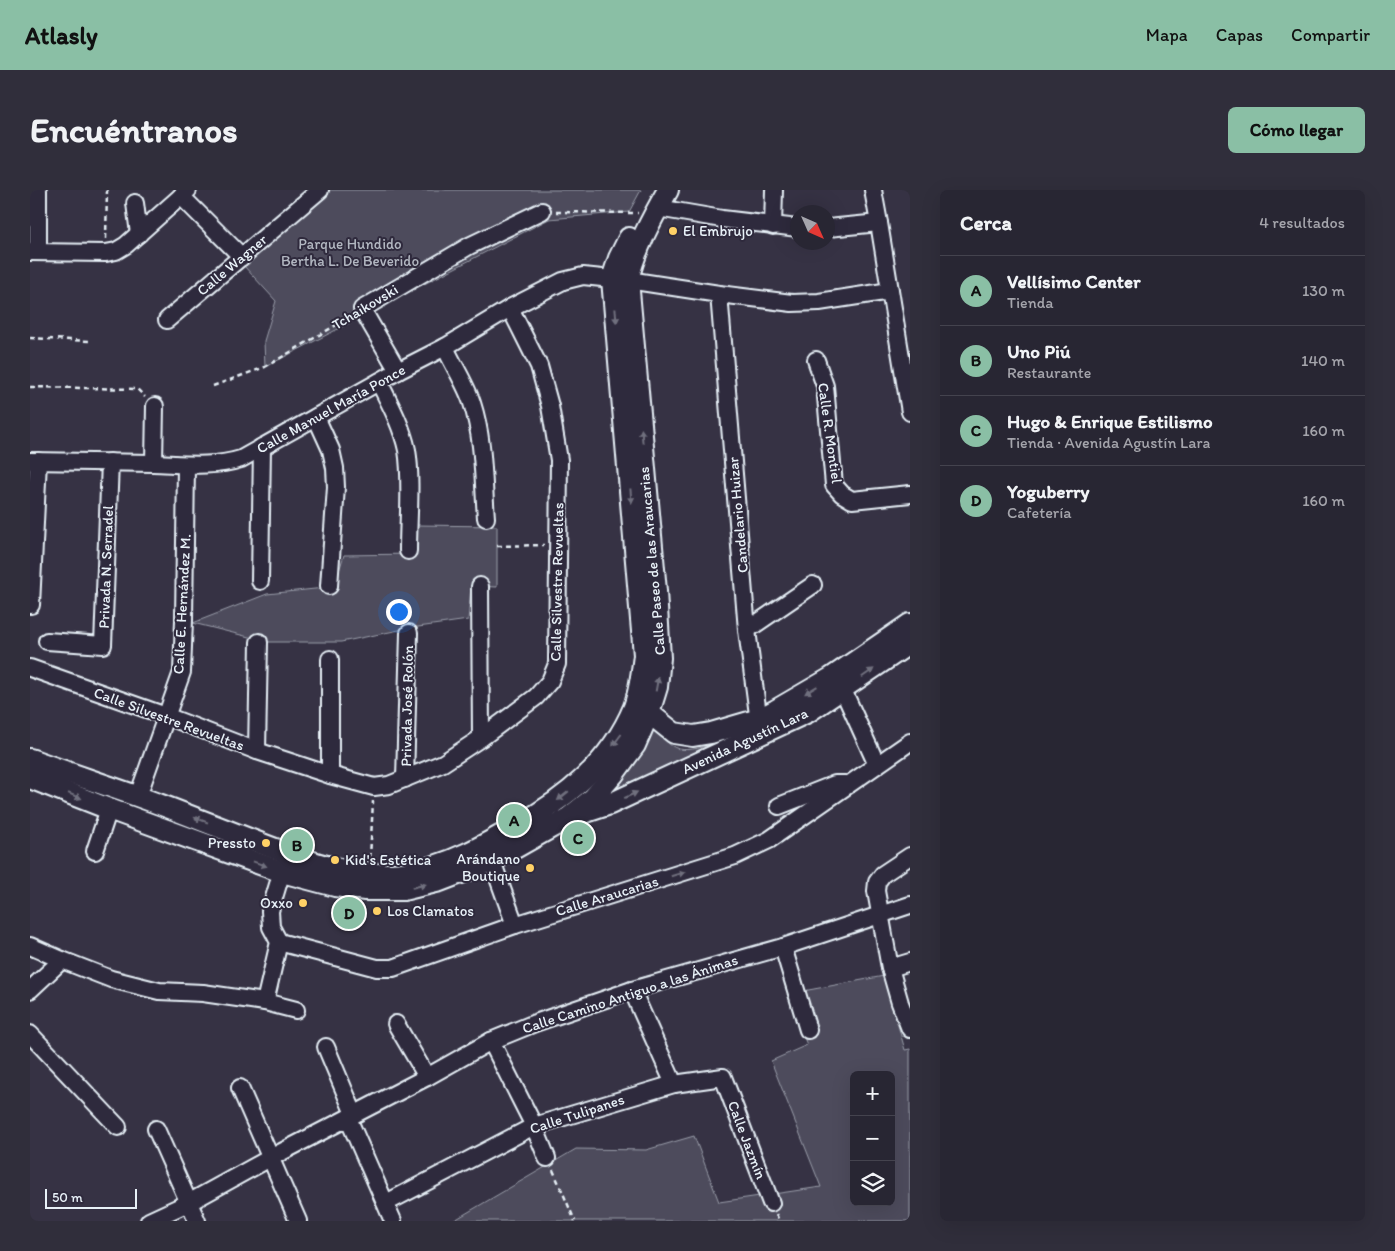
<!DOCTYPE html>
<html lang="es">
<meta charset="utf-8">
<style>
:root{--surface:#282633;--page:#302e3b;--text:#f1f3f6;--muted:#a5a5ac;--line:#44434e;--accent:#8abfa5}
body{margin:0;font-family:Itim,sans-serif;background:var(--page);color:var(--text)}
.controls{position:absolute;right:15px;bottom:15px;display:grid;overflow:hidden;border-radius:8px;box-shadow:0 5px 20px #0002}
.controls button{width:45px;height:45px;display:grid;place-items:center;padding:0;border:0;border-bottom:1px solid var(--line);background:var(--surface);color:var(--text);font:25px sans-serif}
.compass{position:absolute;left:760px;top:15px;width:45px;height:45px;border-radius:50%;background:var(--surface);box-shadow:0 5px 20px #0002;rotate:135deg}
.scale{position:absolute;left:15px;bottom:12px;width:92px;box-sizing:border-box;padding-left:5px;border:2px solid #e8f1f8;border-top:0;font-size:14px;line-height:18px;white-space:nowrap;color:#e8f1f8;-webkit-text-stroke:4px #2f2a3d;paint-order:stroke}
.you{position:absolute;left:368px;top:421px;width:18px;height:18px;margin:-12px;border:4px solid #fff;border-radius:50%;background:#1a73e8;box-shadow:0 0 0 8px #1a73e833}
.badge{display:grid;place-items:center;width:32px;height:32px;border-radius:50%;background:var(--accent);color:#111;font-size:16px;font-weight:700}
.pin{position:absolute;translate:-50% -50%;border:2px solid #fff;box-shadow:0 1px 5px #0006}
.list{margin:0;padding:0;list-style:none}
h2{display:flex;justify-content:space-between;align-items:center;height:65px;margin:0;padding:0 20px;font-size:21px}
h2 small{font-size:16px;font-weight:400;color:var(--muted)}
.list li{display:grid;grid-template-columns:32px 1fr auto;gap:15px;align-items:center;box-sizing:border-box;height:70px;padding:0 20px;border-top:1px solid var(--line)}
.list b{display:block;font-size:19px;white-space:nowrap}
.list p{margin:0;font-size:16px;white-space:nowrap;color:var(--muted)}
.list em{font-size:16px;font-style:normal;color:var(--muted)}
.icon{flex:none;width:28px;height:28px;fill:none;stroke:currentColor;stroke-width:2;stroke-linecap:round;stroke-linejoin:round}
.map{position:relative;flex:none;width:880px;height:1031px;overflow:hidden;border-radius:8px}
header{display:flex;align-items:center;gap:30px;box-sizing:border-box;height:70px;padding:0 25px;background:var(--accent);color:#111}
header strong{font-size:24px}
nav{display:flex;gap:28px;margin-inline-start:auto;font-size:18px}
.intro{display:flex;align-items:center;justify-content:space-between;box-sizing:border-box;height:120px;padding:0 30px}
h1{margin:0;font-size:35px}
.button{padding:12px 22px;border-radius:8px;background:var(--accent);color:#111;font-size:18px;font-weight:700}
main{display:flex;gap:30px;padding:0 30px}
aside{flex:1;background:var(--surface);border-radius:8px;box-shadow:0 5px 20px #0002}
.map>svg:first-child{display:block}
.green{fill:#4d4b5c;stroke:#9a9eaa;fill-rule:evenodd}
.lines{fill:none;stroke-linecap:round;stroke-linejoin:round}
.minor-casing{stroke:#e8f1f8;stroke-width:20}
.major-casing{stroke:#e8f1f8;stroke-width:24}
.path{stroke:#e8f1f8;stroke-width:2.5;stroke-dasharray:5 4;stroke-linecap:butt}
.minor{stroke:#2f2a3d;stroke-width:16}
.major{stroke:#2f2a3d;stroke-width:20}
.oneway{fill:#70707e}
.poi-dot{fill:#ffd166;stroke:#2f2a3d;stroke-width:2}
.labels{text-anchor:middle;stroke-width:4;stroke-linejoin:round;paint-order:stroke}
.poi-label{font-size:15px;fill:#e8f1f8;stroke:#2f2a3d;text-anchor:start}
.park-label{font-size:15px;fill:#b2b7c1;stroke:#2f2a3d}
.street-label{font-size:15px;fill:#e8f1f8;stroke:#2f2a3d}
</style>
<header>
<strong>Atlasly</strong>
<nav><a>Mapa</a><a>Capas</a><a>Compartir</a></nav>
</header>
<div class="intro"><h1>Encuéntranos</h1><a class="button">Cómo llegar</a></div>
<main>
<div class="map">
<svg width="880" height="1031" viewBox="0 0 880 1031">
<rect width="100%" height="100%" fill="#363244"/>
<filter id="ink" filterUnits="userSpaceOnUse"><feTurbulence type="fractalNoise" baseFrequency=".02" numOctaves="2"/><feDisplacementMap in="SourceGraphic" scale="10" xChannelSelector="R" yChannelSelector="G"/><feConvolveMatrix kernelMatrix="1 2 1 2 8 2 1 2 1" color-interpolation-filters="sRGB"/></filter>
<g filter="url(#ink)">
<g class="green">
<polygon points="297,0 611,0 599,22 519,29 235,177 234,151 246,111 213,75"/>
<polygon points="386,335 467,336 467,397 441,396 438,430 374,439 311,452 239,452 163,433 237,404 304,397 314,365 383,364"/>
<path d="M624 536C630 544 636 554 646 558 665 565 699 547 717 540L566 614Z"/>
<path d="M854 786 875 860 880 859V1031H423L546 959 616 960 664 946 689 1012 791 997 741 871 777 855 757 804ZM824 885H861V1012H824Z"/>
</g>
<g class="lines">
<g class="minor-casing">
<g id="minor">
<polyline points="8,0 8,61"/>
<polyline points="843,0 849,33 880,222"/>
<polyline points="151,6 212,67"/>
<polyline points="105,13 109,44"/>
<polyline points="628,18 692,29 768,38"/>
<polyline points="743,36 744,0"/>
<polyline points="798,38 849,33"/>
<polyline points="0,62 76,63 86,61 96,55 158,0"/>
<polyline points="598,90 689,104 762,113 789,112 860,101"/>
<polyline points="689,104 717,440 730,540"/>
<polyline points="137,130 290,0"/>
<path d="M415 157C423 175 436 194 442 213 454 250 453 289 456 328"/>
<polyline points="786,170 795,196 804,295 812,304 822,310 880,304"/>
<polyline points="368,181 332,119 439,56 512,21"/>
<path d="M349 192C360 214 372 236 377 260 382 290 378 329 378 361"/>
<polyline points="286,227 301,260 305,278 306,297 299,396"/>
<path d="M0 271C41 272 82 272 123 273 153 274 182 278 211 269L368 181 415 157 480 118 533 91 553 86 582 89"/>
<polyline points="124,273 125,216"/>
<polyline points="230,391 232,257"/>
<polyline points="450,396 451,548"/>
<polyline points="0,415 1,415 8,271"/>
<polyline points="717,440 783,395"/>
<polyline points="17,451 73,455 80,272"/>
<polyline points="0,478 136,526 227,561 300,585 344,597 359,595 413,573 451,548 506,507 520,491 527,474 529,270 520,216 509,176 480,118"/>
<polyline points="813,500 847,575"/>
<polyline points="227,561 229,452"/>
<polyline points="300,585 300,469"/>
<polyline points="375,589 379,443"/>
<polyline points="108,606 152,482 154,430 156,275"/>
<polyline points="749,616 805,594 815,594"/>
<polyline points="65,661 79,619"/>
<polyline points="880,666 853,684 847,692 846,701 860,778 870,813 880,839"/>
<polyline points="462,671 485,735"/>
<polyline points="249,752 347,778 363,778 485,735 705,666 739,650 880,552"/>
<polyline points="0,756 32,770 81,789 129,801 173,803 235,812 266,820"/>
<polyline points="753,757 778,840"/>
<polyline points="860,778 880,772"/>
<polyline points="0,800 32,770"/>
<polyline points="602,800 644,894"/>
<polyline points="235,812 249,752 241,737 240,721 255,671"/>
<polyline points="366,834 397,887"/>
<polyline points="0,844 88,937"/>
<polyline points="461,851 504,936 517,968"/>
<polyline points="296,857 324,924"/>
<polyline points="210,898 268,1031"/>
<polyline points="318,928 363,1031"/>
<polyline points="126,939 167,1031"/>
<polyline points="356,1013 504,936 644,894 693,887 741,1013"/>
<polyline points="119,1031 160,1012 240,968 397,887 461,851 505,833 602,800 753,757 880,715"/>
</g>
</g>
<g class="major-casing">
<g id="major">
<polyline points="619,523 644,543 663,546 681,543 729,529 746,520 801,488 880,434"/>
<path d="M0 569C47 586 95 601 142 619 171 630 199 641 227 652 274 670 322 689 373 683 422 677 465 649 507 624 549 598 585 563 604 517 610 500 612 482 614 465L582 89 589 68 599 48"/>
<path d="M0 588 79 619 252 682 305 696 335 700H373L410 691 462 671 538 628 563 608 583 585 605 555 619 523 627 497 630 468 626 401 598 90C605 59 622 28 638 0"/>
<polyline points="550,624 580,614 778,522 880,453"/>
</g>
</g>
<g class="path">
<polyline points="526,22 608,23"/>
<polyline points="76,49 77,0"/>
<polyline points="0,148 60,151"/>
<polyline points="183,196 235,177 320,127"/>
<polyline points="0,197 107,199 115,207"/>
<polyline points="467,356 514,355"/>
<polyline points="340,668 343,611"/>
<polyline points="523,980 545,1031"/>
<polyline points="746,1024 749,1031"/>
</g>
<use href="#minor" class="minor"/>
<use href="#major" class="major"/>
</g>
<defs><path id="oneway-solid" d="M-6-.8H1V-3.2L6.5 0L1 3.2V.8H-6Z" transform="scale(1.25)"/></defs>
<g class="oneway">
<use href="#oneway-solid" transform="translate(586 126) rotate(85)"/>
<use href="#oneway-solid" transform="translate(612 246) rotate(-95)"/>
<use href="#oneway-solid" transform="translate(601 306) rotate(85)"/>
<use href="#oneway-solid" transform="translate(838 483) rotate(-35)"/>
<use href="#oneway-solid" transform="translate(627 494) rotate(-80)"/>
<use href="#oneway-solid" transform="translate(781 500) rotate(149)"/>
<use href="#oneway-solid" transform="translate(587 550) rotate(127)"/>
<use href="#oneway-solid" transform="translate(601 605) rotate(-25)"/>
<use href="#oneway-solid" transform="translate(45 606) rotate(22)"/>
<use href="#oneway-solid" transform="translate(533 606) rotate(141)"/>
<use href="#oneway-solid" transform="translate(171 630) rotate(-159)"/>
<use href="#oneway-solid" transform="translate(230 674) rotate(20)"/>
<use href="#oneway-solid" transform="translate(648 684) rotate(-17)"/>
<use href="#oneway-solid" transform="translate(389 696) rotate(-14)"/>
</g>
</g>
<g class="poi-dot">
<circle cx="643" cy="41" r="5"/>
<circle cx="236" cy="653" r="5"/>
<circle cx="305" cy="670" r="5"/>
<circle cx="500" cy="678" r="5"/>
<circle cx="273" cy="713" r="5"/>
<circle cx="347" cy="721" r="5"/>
</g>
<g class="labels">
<g class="poi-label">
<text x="653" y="46">El Embrujo</text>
<text x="226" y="658" text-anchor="end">Pressto</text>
<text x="490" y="674" text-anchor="end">Arándano<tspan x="490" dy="17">Boutique</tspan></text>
<text x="315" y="675">Kid's Estética</text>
<text x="263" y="718" text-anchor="end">Oxxo</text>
<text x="357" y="726">Los Clamatos</text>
</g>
<g class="park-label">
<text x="320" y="59">Parque Hundido<tspan x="320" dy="17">Bertha L. De Beverido</tspan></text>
</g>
<g class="street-label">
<text transform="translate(202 75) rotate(-40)" y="5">Calle Wagner</text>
<text transform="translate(335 117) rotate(-31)" y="5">Tchaikovski</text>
<text transform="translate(301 219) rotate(-29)" y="5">Calle Manuel María Ponce</text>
<text transform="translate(800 243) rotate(82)" y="5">Calle R. Montiel</text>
<text transform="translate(708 325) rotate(-95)" y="5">Candelario Huizar</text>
<text transform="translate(622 371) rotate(-95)" y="5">Calle Paseo de las Araucarias</text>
<text transform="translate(76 377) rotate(-88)" y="5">Privada N. Serradel</text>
<text transform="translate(527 392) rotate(-89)" y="5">Calle Silvestre Revueltas</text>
<text transform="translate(152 414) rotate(-87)" y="5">Calle E. Hernández M.</text>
<text transform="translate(377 516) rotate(-89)" y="5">Privada José Rolón</text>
<text transform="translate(139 529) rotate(20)" y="5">Calle Silvestre Revueltas</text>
<text transform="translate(715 551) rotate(-25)" y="5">Avenida Agustín Lara</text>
<text transform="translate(577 706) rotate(-17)" y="5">Calle Araucarias</text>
<text transform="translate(600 804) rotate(-18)" y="5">Calle Camino Antiguo a las Ánimas</text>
<text transform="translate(547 924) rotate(-18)" y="5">Calle Tulipanes</text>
<text transform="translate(717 950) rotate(69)" y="5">Calle Jazmín</text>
</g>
</g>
</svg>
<div class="controls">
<button>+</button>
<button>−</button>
<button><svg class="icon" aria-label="layers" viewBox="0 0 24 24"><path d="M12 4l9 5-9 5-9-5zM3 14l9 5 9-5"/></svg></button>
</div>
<svg class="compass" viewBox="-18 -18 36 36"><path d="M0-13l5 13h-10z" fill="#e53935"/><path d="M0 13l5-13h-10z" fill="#a5a5ac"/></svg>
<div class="scale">50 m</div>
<div class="you"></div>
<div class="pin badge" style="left:484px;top:630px">A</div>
<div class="pin badge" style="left:267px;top:655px">B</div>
<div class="pin badge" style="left:548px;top:648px">C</div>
<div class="pin badge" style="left:319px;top:723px">D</div>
</div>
<aside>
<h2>Cerca<small>4 resultados</small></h2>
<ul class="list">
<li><span class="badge">A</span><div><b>Vellísimo Center</b><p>Tienda</p></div><em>130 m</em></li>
<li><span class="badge">B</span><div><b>Uno Piú</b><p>Restaurante</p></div><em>140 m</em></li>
<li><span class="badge">C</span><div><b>Hugo &amp; Enrique Estilismo</b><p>Tienda · Avenida Agustín Lara</p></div><em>160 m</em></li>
<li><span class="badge">D</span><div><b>Yoguberry</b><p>Cafetería</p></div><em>160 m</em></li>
</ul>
</aside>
</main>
